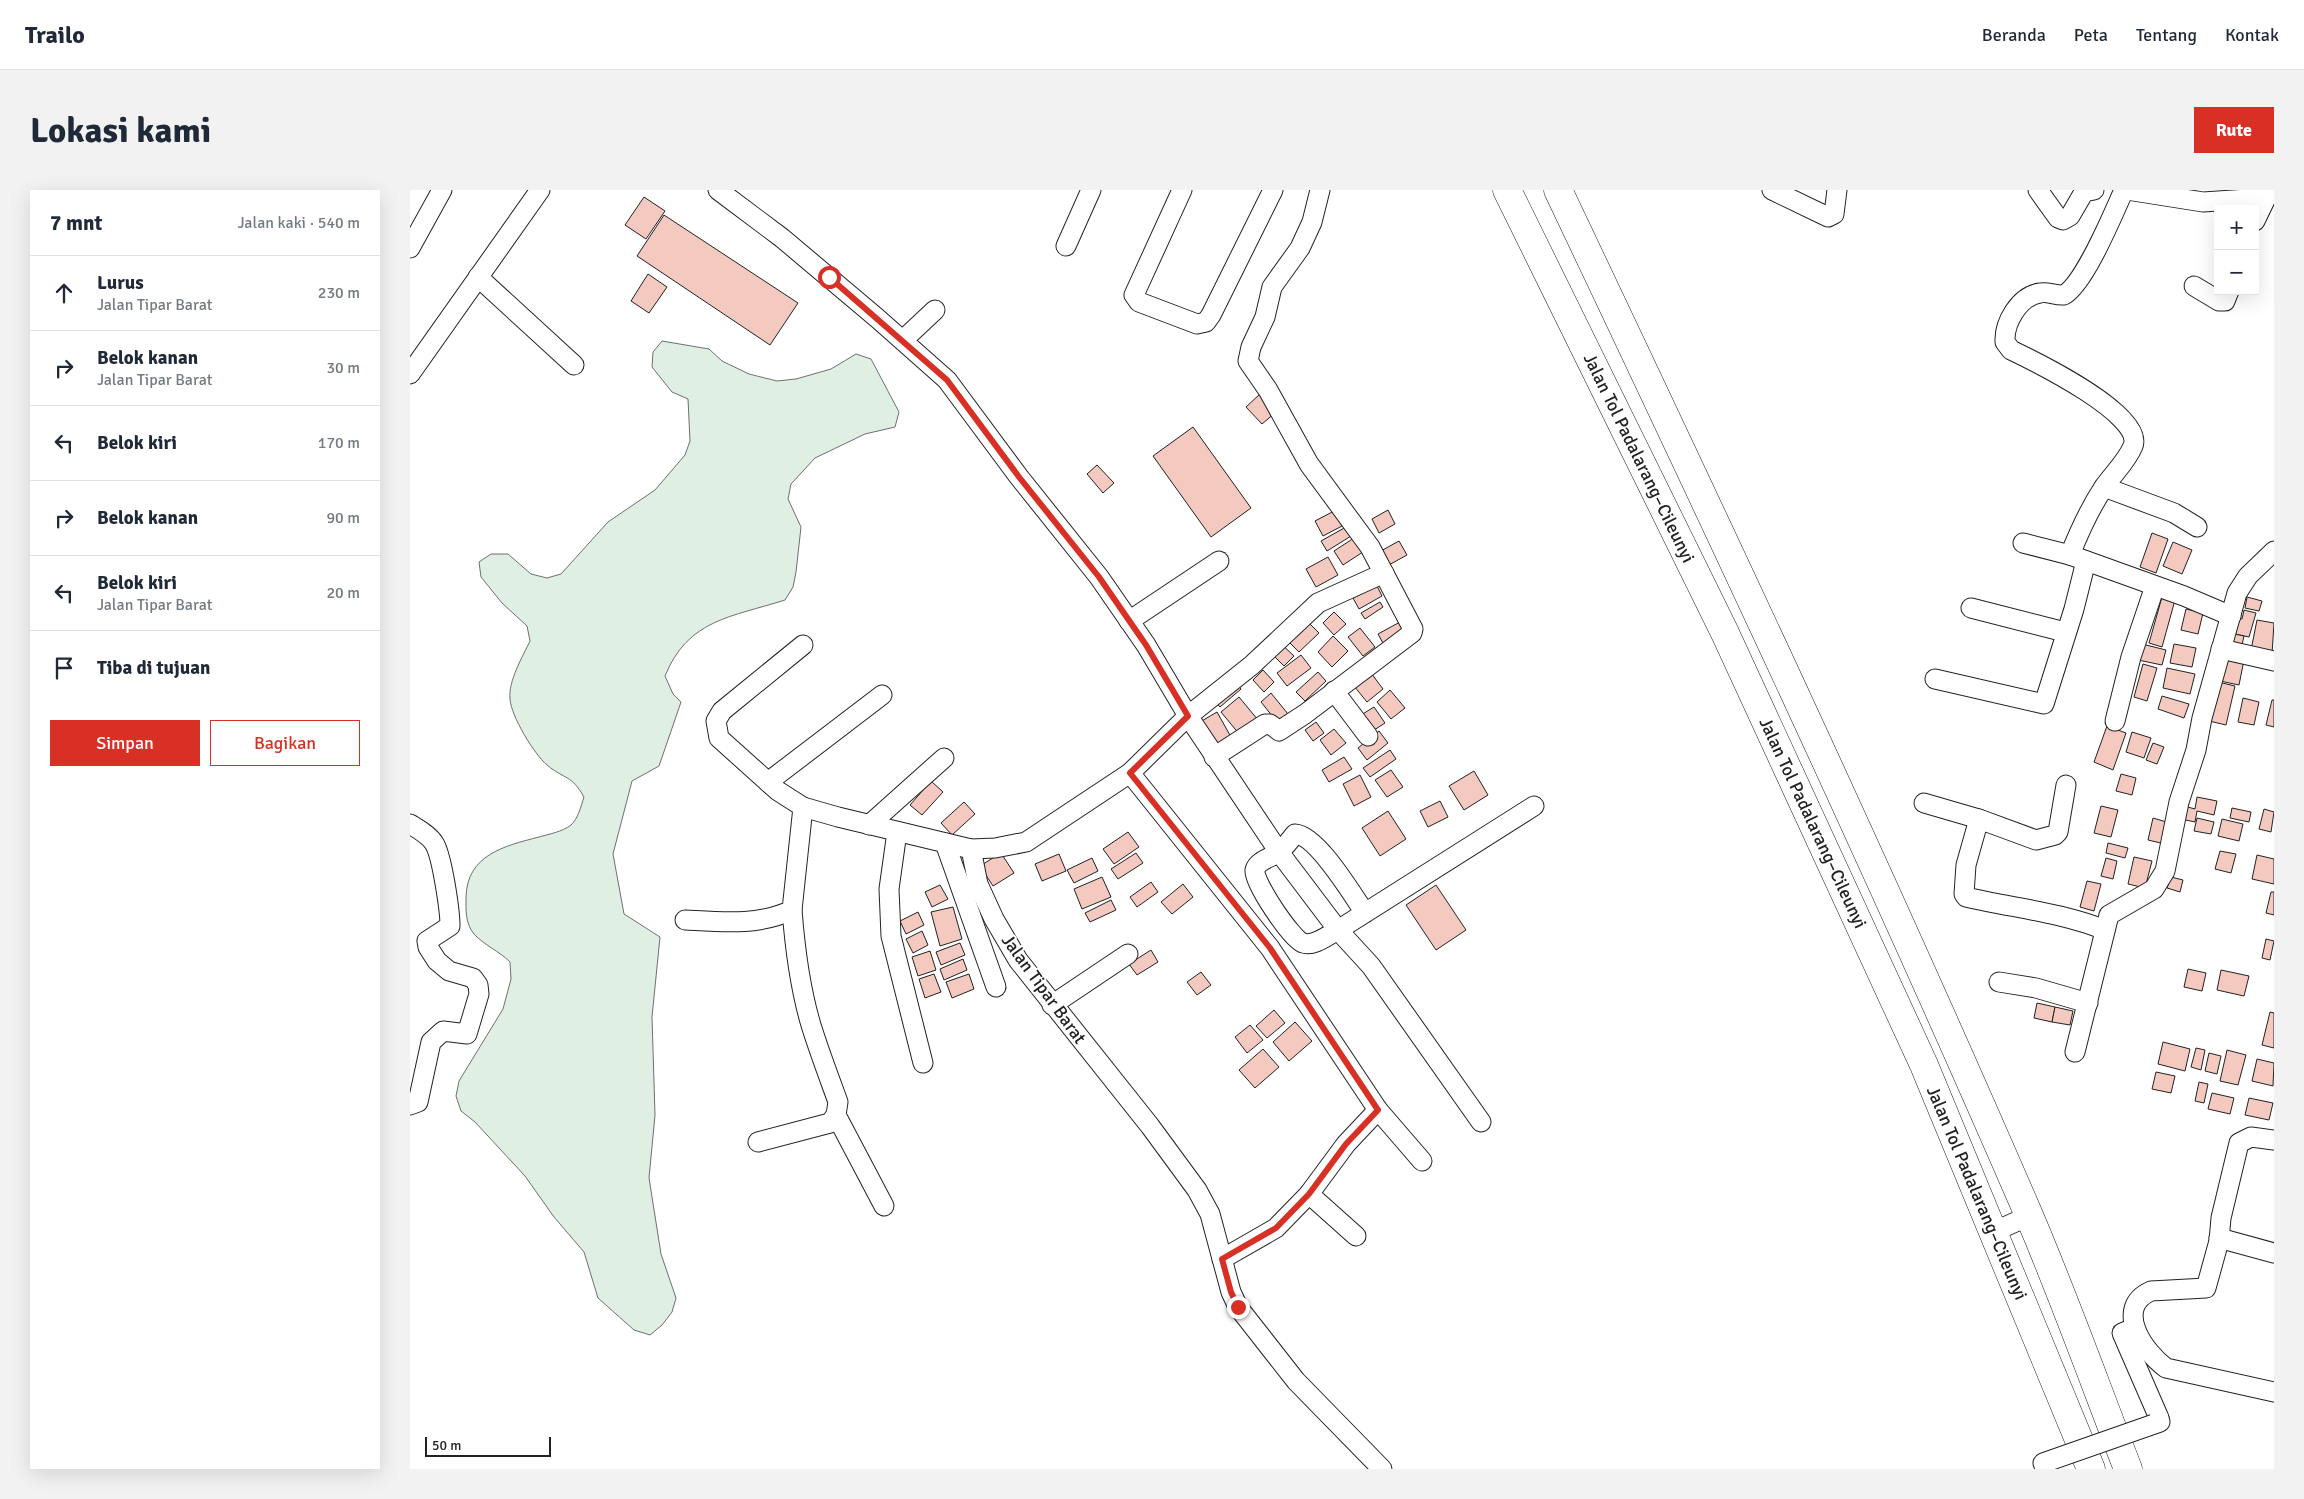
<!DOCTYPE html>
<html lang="id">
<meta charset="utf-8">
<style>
:root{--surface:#fff;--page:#f2f2f3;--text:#1f2937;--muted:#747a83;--line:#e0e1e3;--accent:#d93025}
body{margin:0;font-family:Signika,sans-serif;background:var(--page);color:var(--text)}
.controls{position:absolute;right:15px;top:15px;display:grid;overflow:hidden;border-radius:0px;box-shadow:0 5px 20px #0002}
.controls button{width:45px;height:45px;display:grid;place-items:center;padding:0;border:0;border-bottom:1px solid var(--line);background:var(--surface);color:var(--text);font:25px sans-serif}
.scale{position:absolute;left:15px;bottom:12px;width:126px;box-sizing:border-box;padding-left:5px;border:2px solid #222;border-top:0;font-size:14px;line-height:18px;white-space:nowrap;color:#222;-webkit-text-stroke:4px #fff;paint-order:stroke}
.stop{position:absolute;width:15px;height:15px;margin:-11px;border:4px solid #d93025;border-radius:50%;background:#fff}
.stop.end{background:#d93025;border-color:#fff;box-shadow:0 1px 5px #0008}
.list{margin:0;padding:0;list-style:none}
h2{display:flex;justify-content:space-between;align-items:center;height:65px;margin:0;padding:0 20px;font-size:21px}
h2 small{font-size:16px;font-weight:400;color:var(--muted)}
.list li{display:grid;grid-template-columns:32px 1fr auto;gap:15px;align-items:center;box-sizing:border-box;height:75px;padding:0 20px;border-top:1px solid var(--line)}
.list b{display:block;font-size:19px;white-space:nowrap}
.list p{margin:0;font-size:16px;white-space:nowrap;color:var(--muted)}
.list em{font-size:16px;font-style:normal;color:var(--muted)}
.actions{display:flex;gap:10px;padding:15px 20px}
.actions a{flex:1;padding:11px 0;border:1px solid var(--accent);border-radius:0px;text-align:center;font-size:18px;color:var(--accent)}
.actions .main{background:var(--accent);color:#fff}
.icon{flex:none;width:28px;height:28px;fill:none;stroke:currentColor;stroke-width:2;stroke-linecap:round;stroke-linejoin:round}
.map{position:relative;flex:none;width:1864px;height:1279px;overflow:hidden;border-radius:0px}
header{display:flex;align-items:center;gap:30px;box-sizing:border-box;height:70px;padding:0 25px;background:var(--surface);border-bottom:1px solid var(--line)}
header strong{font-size:24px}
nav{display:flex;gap:28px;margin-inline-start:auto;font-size:18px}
.intro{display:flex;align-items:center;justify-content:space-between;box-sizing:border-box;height:120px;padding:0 30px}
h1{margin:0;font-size:35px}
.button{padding:12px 22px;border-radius:0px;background:var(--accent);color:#fff;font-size:18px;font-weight:700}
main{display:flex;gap:30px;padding:0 30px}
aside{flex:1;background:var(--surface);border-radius:0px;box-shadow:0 5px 20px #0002}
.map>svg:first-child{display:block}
.green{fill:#e0efe3;stroke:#6f6f6f}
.building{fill:#f3c9c0;stroke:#222}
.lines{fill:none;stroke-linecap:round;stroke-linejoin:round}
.minor-casing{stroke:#222;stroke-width:21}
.highway-casing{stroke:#222;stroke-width:29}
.minor{stroke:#fff;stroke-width:19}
.highway{stroke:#fff;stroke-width:28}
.minor-bridge-casing{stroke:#222;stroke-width:21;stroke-linecap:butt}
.minor-bridge{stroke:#fff;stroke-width:19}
.route{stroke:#d93025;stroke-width:6}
.labels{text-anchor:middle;stroke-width:4;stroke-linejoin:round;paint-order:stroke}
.street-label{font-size:18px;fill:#222;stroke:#fff}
</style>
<header>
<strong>Trailo</strong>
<nav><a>Beranda</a><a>Peta</a><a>Tentang</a><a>Kontak</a></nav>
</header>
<div class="intro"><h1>Lokasi kami</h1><a class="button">Rute</a></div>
<main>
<aside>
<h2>7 mnt<small>Jalan kaki · 540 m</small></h2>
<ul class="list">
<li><svg class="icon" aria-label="ahead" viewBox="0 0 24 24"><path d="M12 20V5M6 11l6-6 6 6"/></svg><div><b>Lurus</b><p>Jalan Tipar Barat</p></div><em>230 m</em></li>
<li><svg class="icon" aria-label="right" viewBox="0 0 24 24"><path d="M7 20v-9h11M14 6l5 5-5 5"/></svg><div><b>Belok kanan</b><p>Jalan Tipar Barat</p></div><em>30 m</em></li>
<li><svg class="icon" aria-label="left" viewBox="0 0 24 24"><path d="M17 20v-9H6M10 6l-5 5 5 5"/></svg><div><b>Belok kiri</b></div><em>170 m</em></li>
<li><svg class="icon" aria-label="right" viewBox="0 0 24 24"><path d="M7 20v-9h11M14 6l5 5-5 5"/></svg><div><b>Belok kanan</b></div><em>90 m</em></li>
<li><svg class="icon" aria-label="left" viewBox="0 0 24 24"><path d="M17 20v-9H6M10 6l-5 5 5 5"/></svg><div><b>Belok kiri</b><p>Jalan Tipar Barat</p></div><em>20 m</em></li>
<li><svg class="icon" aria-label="arrive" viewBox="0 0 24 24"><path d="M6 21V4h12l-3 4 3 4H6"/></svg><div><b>Tiba di tujuan</b></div></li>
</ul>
<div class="actions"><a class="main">Simpan</a><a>Bagikan</a></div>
</aside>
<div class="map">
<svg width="1864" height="1279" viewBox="0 0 1864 1279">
<rect width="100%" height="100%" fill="#fff"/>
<path class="green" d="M252 151 299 159 312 171 339 184 367 191 386 189 421 179 446 164 461 169 489 222 485 237 455 244 405 268 381 294 378 309 391 337 386 382 383 397 375 410C322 427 278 429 255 486L263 504 271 512 249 576 222 591 203 664 214 724 250 747 242 827 245 925 239 988 251 1064 266 1108 262 1122 252 1135 240 1145 224 1140 188 1108 174 1062 144 1027 115 986 65 932 51 921 46 906 49 891 93 819 101 789 100 772C89 761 74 755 64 744 55 733 56 720 56 707 57 665 94 656 129 647 139 644 152 642 161 635 168 629 171 616 174 607 161 584 155 590 137 575 124 564 101 526 100 509 98 491 113 466 120 451L117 436 92 413 71 387 69 372 81 364H98L121 384 137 388 151 384 198 332 245 300 275 265 280 251 278 209 262 202 242 177 243 162Z"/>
<g class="building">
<polygon points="234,7 255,21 236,49 215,35"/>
<polygon points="254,25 388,113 360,155 227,66"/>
<polygon points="238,84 257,97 239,123 221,111"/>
<polygon points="850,204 866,222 852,234 836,217"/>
<polygon points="783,237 841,318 801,347 743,266"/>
<polygon points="687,275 704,293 693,303 677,284"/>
<polygon points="978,320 985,334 969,343 962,329"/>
<polygon points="924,321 932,336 913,346 905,331"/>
<polygon points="936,337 941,346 917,361 911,351"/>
<polygon points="1742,343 1758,349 1746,383 1730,377"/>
<polygon points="944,348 953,362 933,375 924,361"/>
<polygon points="989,351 997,365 977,376 969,362"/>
<polygon points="1763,352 1782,360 1772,384 1753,376"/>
<polygon points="918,367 928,385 906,397 896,379"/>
<polygon points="967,396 972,406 949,419 943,408"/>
<polygon points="1752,407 1765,410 1752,457 1739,453"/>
<polygon points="1837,407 1852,411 1849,421 1835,418"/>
<polygon points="970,412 973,417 955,429 951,423"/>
<polygon points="1776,419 1793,423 1788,444 1771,440"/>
<polygon points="1834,420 1846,423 1839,447 1820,443 1824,427 1832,429"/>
<polygon points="924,422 936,434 924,445 913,433"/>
<polygon points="893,427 909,443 889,462 873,446"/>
<polygon points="1847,430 1864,433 1862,464 1841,460"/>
<polygon points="990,432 996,444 974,455 968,444"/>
<polygon points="950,438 965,457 953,466 938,447"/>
<polygon points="1820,443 1834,446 1831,459 1817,456"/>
<polygon points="923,446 938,461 922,477 908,462"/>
<polygon points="868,451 884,466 874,476 859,461"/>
<polygon points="1732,454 1756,460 1752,475 1728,470"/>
<polygon points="1764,454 1786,458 1782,477 1760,473"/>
<polygon points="891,465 901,478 877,496 867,483"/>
<polygon points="1816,466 1834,470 1829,495 1810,491"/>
<polygon points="1733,474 1747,478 1737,511 1724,507"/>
<polygon points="1757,478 1785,484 1780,504 1753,498"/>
<polygon points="853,480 864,492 854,502 843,490"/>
<polygon points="908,482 916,491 895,511 886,502"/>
<polygon points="961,483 973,499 957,512 944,496"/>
<polygon points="824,490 831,499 810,517 802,508"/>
<polygon points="1808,492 1825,496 1816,535 1799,531"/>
<polygon points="980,500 995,518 981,529 967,512"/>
<polygon points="861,503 878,524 867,532 851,512"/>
<polygon points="1752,506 1779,514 1774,528 1748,519"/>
<polygon points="829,507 848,530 830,545 811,522"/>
<polygon points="1833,508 1849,512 1844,535 1828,532"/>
<polygon points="1862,510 1864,510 1864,537 1856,535"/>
<polygon points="964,517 975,533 961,542 951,525"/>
<polygon points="807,522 821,547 804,556 790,532"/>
<polygon points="906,532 914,543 903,551 895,540"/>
<polygon points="1697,536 1716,543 1703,580 1684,572"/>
<polygon points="924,539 936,553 921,565 910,550"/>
<polygon points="969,541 978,553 957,570 948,558"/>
<polygon points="1722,542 1741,548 1734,568 1716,562"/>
<polygon points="1743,553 1754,557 1747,574 1736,570"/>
<polygon points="980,560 986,569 960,587 953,578"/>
<polygon points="934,567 942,579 919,592 912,580"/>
<polygon points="981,580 993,597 977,607 965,590"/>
<polygon points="1064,581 1078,605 1054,620 1039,596"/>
<polygon points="1711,584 1726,588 1722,605 1706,601"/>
<polygon points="950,585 961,607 944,616 933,594"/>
<polygon points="521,591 533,602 512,625 500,615"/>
<polygon points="1787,607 1807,611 1804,625 1787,621 1785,632 1771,629 1774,616 1785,619"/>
<polygon points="1030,611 1038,627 1018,637 1010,621"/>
<polygon points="554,612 565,624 542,645 531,633"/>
<polygon points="1691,616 1708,620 1701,647 1684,643"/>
<polygon points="1822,618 1841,622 1839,632 1820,628"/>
<polygon points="1854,619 1864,622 1861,642 1849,639"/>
<polygon points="978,621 996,649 970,666 952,638"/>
<polygon points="1743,628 1760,633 1755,654 1738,650"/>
<polygon points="1787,628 1804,632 1801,644 1784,641"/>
<polygon points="1812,629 1833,634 1829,651 1808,646"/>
<polygon points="718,642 729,657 704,674 693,659"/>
<polygon points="1698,653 1718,658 1715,668 1696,663"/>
<polygon points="1810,661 1826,664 1821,683 1805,679"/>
<polygon points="591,663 604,683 583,696 570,676"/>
<polygon points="726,663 733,673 708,689 701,679"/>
<polygon points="649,664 656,681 632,691 625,674"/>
<polygon points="1847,665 1864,669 1864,694 1842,689"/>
<polygon points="1724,667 1742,671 1735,698 1718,694"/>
<polygon points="682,668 688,681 664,693 657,680"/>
<polygon points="1696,668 1707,671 1703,689 1691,686"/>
<polygon points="692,687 701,707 672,719 664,699"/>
<polygon points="1761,687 1773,690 1770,702 1757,698"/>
<polygon points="1677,691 1691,694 1684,721 1670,717"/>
<polygon points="741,692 748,702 727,717 720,707"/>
<polygon points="773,694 783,707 762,724 751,712"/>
<polygon points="530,695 538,709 522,717 515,702"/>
<polygon points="1026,695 1056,740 1026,760 996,715"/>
<polygon points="1861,702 1864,702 1864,725 1856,723"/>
<polygon points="701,710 706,720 680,732 675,723"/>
<polygon points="543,717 552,749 530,756 521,722"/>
<polygon points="508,722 514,735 496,744 490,731"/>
<polygon points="512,741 518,755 503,763 496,749"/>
<polygon points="1856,749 1864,751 1860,770 1852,768"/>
<polygon points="550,753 555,765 531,775 526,762"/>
<polygon points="741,760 748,772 727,785 719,774"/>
<polygon points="520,761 526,780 508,786 502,767"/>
<polygon points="553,769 557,780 534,790 530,779"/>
<polygon points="1778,779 1796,783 1792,801 1774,797"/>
<polygon points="1811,780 1839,786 1834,806 1807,800"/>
<polygon points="791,782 801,795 787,805 777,792"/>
<polygon points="524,784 531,802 515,808 509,789"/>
<polygon points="559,784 564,799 542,808 536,792"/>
<polygon points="1627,813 1645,817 1642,832 1624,828"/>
<polygon points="1645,817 1663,821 1660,835 1642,832"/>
<polygon points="864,820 875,833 857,848 846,836"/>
<polygon points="1860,822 1864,823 1864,858 1852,855"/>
<polygon points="885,832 902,851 879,871 863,852"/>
<polygon points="840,835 853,850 837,863 825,847"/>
<polygon points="1753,852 1780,859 1775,881 1748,874"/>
<polygon points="1786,858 1795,860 1791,880 1781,877"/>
<polygon points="853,859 869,877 845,898 829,880"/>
<polygon points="1817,860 1836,865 1828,895 1810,891"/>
<polygon points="1799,863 1811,866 1807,884 1795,881"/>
<polygon points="1847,869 1864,873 1863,896 1842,891"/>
<polygon points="1746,882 1765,886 1761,903 1742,899"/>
<polygon points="1789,892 1798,894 1794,913 1785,911"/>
<polygon points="1802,903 1824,908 1820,924 1798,919"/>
<polygon points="1839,908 1863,913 1859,930 1835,925"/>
</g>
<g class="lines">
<g class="minor-casing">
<g id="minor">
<polyline points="308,0 372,48 467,128 537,190 609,287 689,387 736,455 778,526 720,583 616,652 585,658 561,659 428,627 393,617 368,601 309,548 306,531 312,521 393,455"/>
<polyline points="772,0 724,105 729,112 787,134 796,132 801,125 863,0"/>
<polyline points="1362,0 1418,27 1424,24 1427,0"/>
<polyline points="1628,0 1648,28 1653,30 1660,26 1674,2 1684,0"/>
<path d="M1714 0C1703 24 1675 93 1654 105 1646 106 1637 101 1630 103 1609 106 1594 133 1595 152L1601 160C1624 171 1735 225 1723 256 1717 271 1703 284 1694 297 1680 318 1669 342 1660 365L1774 406 1821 426"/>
<polyline points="1717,0 1793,12 1838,9 1857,6 1864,2"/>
<polyline points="1845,31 1857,6"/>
<polyline points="656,56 681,0"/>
<polyline points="0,58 32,0"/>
<polyline points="68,87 164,175"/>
<polyline points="1784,96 1809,111 1815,111 1819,101"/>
<polyline points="493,150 525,120"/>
<polyline points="0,184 130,0"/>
<polyline points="1694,297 1764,323 1787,337"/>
<polyline points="1613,353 1660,365"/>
<polyline points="974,383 908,413 842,475 778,526 869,662 928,740 961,776 1071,932"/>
<polyline points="1561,418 1655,442"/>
<polyline points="719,431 809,371"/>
<polyline points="1811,459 1864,471"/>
<polyline points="1525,489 1634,514 1664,419 1676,371"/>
<polyline points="924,501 958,546"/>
<polyline points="1705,531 1721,467 1745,396"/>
<polyline points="804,567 855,534 860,534 869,541 895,524 1002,443 1003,439 960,357 899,274 858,200 838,171 841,157 855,127 862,97 890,58 902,32 910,0"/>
<polyline points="720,583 860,758 968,920 1012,971"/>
<polyline points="358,592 472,505"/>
<path d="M1656 595 1648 642 1645 645 1626 650 1569 629 1556 675 1554 704 1556 707C1602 718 1651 722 1695 740"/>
<polyline points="1514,613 1569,629"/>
<path d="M0 634C8 639 19 645 24 653 32 665 40 721 40 736L17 751 18 757 27 771 39 781 63 788 68 795 69 804 57 844 33 841 21 852 8 912 0 915"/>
<polyline points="459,635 534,568"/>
<polyline points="487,642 479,699 481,746 513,873"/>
<polyline points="535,653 586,797"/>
<polyline points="561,659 568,694 584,729 608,770 740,936 787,1000 800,1024 821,1102 828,1117 886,1191 972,1279"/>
<path d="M955 723C942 704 907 645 885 644 880 650 875 657 869 662 862 667 847 671 845 680 842 690 882 750 893 753 904 757 918 745 928 740L1124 616"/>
<path d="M275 730C312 732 348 736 382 720L393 617"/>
<polyline points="1589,792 1626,798 1678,813"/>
<polyline points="642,815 718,764"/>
<polyline points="1665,862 1699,725 1744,699 1755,681 1769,612 1786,560 1792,528 1827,403 1838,386 1864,361"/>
<polyline points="426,925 474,1016"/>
<path d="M1864 950 1841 947 1829 953 1811 1028 1809 1051 1796 1098 1741 1101C1703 1118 1734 1162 1756 1178L1864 1202"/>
<path d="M348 952 420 933 426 925 428 912C419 887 409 861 401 835 390 798 385 759 382 720"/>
<polyline points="899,1004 946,1046"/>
<polyline points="1583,1042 1619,1026"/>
<polyline points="1809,1048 1864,1063"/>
<polyline points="812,1069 866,1038 899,1004 936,954 968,920"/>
<polyline points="1724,1138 1712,1143 1749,1228"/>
</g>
</g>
<g class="highway-casing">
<g id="highway">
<polyline points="1097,0 1315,443 1514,875 1681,1279"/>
<path d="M1148 0C1309 339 1469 679 1618 1023 1654 1107 1685 1194 1718 1279"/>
</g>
</g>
<use href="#minor" class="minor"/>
<use href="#highway" class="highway"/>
<g class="minor-bridge-casing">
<polyline id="minor-bridge" points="1635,1278 1633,1273 1750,1232 1749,1228"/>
</g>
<use href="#minor-bridge" class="minor-bridge"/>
</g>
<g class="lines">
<polyline class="route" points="419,87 537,190 609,287 689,387 736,455 778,526 720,583 860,758 968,920 936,954 899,1004 866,1038 812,1069 821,1102 828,1117"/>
</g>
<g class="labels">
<g class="street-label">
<text transform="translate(1229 268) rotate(64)" y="6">Jalan Tol Padalarang–Cileunyi</text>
<text transform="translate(1403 633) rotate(65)" y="6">Jalan Tol Padalarang–Cileunyi</text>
<text transform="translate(634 799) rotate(54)" y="6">Jalan Tipar Barat</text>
<text transform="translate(1567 1003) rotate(67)" y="6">Jalan Tol Padalarang–Cileunyi</text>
</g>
</g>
</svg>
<div class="controls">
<button>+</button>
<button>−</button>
</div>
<div class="scale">50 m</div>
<div class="stop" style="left:419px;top:87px"></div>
<div class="stop end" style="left:828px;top:1117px"></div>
</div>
</main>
